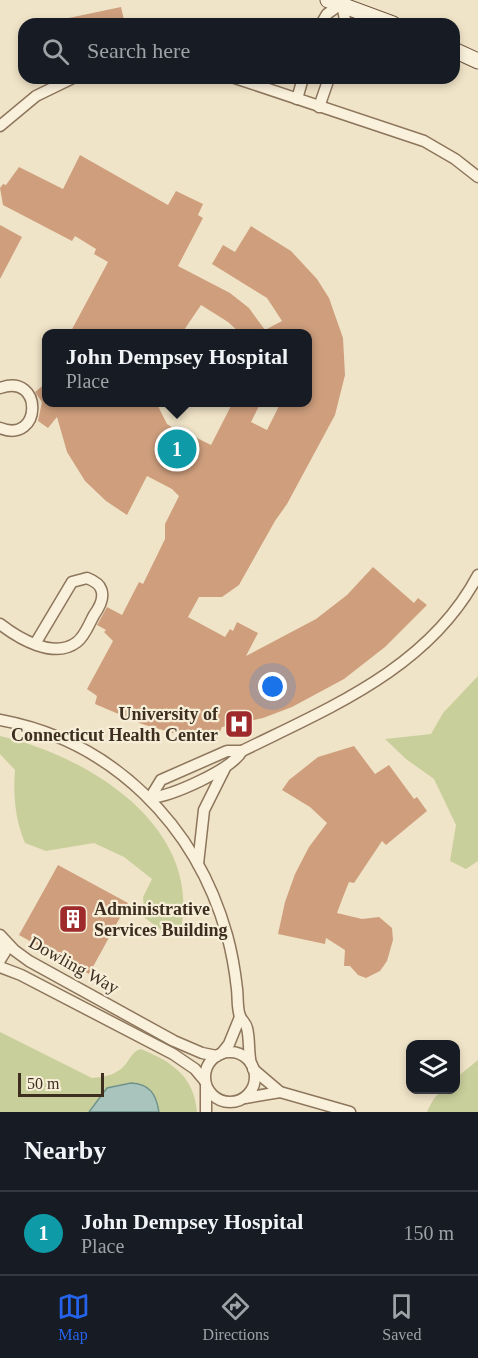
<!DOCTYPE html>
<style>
:root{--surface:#171b24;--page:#242831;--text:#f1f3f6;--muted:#9ea1a6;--line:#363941;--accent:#2563eb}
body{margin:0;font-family:Georgia,serif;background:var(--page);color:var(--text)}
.controls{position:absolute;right:18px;bottom:18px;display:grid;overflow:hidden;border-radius:12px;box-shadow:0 3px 9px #0003}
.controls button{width:54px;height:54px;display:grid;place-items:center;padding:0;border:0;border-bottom:2px solid var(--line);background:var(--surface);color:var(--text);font:30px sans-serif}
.scale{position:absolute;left:18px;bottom:15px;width:86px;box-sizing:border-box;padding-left:6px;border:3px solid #3d2e20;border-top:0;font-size:16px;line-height:21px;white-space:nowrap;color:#3d2e20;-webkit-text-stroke:4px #f7eed8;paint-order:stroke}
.you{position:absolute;left:273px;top:687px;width:21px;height:21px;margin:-15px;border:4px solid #fff;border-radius:50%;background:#1a73e8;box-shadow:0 0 0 9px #1a73e833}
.badge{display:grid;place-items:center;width:39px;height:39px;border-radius:50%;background:var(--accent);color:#fff;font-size:20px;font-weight:700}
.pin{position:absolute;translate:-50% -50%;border:3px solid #fff;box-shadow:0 2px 6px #0006}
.popup{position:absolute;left:42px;top:329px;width:270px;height:78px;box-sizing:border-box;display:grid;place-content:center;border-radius:12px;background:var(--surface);filter:drop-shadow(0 2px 4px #0005);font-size:20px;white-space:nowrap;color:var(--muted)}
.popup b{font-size:22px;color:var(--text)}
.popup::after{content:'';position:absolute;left:50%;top:100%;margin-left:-12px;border:12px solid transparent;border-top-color:var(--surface)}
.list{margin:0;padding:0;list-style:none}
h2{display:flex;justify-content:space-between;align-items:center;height:78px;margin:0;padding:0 24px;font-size:26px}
h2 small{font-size:20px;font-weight:400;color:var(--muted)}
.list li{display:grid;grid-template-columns:39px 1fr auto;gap:18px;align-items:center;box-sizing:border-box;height:84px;padding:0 24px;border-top:2px solid var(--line)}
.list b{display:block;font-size:22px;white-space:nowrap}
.list p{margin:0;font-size:20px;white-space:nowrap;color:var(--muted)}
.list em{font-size:20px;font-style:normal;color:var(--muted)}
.icon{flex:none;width:33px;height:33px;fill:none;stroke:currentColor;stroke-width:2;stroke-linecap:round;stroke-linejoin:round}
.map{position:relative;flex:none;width:478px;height:1112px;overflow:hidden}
.search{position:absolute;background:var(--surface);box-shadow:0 3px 9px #0003;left:18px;right:18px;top:18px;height:66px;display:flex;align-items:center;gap:15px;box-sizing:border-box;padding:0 21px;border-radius:18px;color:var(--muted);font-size:22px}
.sheet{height:162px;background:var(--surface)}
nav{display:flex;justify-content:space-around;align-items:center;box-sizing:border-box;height:84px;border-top:2px solid var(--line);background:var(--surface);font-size:16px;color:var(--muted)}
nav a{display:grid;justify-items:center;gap:3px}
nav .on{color:var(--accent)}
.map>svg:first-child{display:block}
.green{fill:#c9cf9b}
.water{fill:#a9c4bc;stroke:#6f938a;stroke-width:1.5}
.building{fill:#cf9f7d}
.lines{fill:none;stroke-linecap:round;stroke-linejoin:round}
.street-casing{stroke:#8d765c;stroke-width:13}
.secondary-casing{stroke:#6f573f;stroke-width:17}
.street{stroke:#faf1dc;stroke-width:10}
.secondary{stroke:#faf1dc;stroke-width:15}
.labels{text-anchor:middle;stroke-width:4.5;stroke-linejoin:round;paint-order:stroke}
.poi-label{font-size:18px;font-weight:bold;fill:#3d2e20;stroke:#f7eed8;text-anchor:end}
.street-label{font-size:18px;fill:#3d2e20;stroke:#f7eed8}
</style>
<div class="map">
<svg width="478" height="1112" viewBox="0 0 478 1112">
<rect width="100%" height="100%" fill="#f0e4c8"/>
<g class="green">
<polygon points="478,676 478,861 466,869 450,861 456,825 434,779 406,759 385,739 431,734 443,713"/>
<path d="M0 736C89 756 208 829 179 937L168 935 145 918 143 897 152 879 124 857 94 843 46 851 25 843C15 819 13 795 15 770L0 754Z"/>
<path d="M0 1032 92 1078C102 1077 112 1076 121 1069 129 1063 131 1051 141 1049 172 1062 194 1076 197 1112H0Z"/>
<path d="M478 1060V1112H427C435 1096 437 1090 456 1090V1078Z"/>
</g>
<path class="water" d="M131 1083C150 1084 156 1094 159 1112H89L107 1088Z"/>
<g class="building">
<polygon points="121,7 125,24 59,24 59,20"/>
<polygon points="80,155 168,205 176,191 203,204 198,215 203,218 178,266 230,293 249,308 265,330 282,321 267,298 212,264 223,245 235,252 251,226 291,251 317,279 329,298 343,338 345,375 335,415 287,504 275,521 239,585 222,597 199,597 188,617 225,637 230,629 233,631 237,622 258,633 246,656 316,619 347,595 373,567 414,603 418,598 427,605 385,647 344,679 292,707 263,718 222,727 216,741 187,737 142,724 95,704 97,696 87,689 113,641 104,632 106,630 97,625 107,607 122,615 139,582 143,584 165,539 165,524 179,496 172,489 147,476 127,515 106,501 85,481 67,452 57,417 48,428 38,421 42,402 35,392 46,383 46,402 156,402 167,424 194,442 197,438 211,445 233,402 261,402 251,422 267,430 281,402 308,402 308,333 240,333 228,322 201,305 182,333 70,333 108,262 94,254 96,249 75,236 72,241 3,205 0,188 3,184 6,185 19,167 63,189"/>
<polygon points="0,225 22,237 0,279"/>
<polygon points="354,746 375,774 389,765 414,799 417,797 427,811 386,845 382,841 354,883 349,882 343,897 337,913 362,919 379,917 392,928 393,940 387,961 380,971 366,978 358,975 350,966 344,966 345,950 326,938 325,944 278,934 285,902 295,874 309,847 327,823 310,807 282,790 289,780 318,757"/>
<polygon points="58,865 128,903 89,974 19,935"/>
</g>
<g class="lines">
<g class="street-casing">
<g id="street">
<polyline points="342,5 346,24"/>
<polyline points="321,24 327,14 344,2"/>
<polyline points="235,78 424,141 455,159 478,177"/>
<polyline points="297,99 303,78"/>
<polyline points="319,107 329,78"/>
<polyline points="0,126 36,96 73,78"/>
<path d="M0 388C44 372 42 445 0 428"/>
<path d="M0 624C18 638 54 660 77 642 85 636 89 624 94 615 99 608 105 598 101 589 99 583 92 580 87 578L72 582 35 644"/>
<path d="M0 720C113 741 196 825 227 935 232 953 235 971 237 989 238 997 237 1009 240 1016 242 1021 246 1023 247 1028 250 1040 248 1052 251 1064"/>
<path d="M150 798C172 796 231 770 242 751 331 707 429 668 478 575"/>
<polyline points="150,798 161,780 227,751 242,751"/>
<polyline points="198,864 204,810 225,768"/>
<polyline points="0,935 14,950 29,961 174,1041 202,1053 217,1056"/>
<polyline points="0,960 5,952 3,940"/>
<polyline points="0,967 21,975 173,1054 195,1069 205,1081"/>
<circle cx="230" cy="1077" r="25"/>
<polyline points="221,1054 229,1044 240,1017"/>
<polyline points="253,1069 280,1092 350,1112"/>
<polyline points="206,1086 206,1112"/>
<polyline points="245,1098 280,1092"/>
</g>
</g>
<g class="secondary-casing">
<g id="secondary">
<polyline points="328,0 393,24"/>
<polyline points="454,50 478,61"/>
</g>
</g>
<use href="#street" class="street"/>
<use href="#secondary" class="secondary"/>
</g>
<defs>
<g id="hospital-square" transform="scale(1.5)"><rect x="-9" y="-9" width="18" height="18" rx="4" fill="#9e2a2b" stroke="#f7eed8"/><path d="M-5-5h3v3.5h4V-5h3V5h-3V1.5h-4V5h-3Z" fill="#fff"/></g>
<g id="building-square" transform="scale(1.5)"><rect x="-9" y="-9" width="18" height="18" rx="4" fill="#9e2a2b" stroke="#f7eed8"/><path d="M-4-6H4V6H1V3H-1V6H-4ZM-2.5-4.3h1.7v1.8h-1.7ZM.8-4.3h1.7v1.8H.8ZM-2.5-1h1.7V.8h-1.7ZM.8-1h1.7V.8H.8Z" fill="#fff"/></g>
</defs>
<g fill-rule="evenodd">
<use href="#hospital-square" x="239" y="724"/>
<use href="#building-square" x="73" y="919"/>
</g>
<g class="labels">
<g class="poi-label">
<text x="218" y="720">University of<tspan x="218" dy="21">Connecticut Health Center</tspan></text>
<text x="94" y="915" text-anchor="start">Administrative<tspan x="94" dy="21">Services Building</tspan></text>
</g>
<g class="street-label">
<text transform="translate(74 965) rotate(29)" y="6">Dowling Way</text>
</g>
</g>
</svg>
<div class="controls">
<button><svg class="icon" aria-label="layers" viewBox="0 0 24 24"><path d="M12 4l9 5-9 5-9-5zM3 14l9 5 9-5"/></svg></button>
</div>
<div class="scale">50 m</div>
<div class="you"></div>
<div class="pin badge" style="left:177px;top:449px;background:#0f9aa8">1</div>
<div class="popup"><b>John Dempsey Hospital</b>Place</div>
<div class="search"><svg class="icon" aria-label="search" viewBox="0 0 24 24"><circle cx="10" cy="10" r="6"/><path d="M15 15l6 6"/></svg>Search here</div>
</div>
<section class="sheet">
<h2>Nearby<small></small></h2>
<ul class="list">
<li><span class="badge" style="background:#0f9aa8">1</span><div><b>John Dempsey Hospital</b><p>Place</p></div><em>150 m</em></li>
</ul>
</section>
<nav>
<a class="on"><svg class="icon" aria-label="map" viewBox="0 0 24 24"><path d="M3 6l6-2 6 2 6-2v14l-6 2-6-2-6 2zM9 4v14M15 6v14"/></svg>Map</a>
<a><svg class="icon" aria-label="directions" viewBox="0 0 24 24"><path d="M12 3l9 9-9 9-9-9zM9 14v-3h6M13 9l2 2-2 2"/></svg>Directions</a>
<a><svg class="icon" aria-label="saved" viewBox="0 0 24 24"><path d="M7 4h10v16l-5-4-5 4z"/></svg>Saved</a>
</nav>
